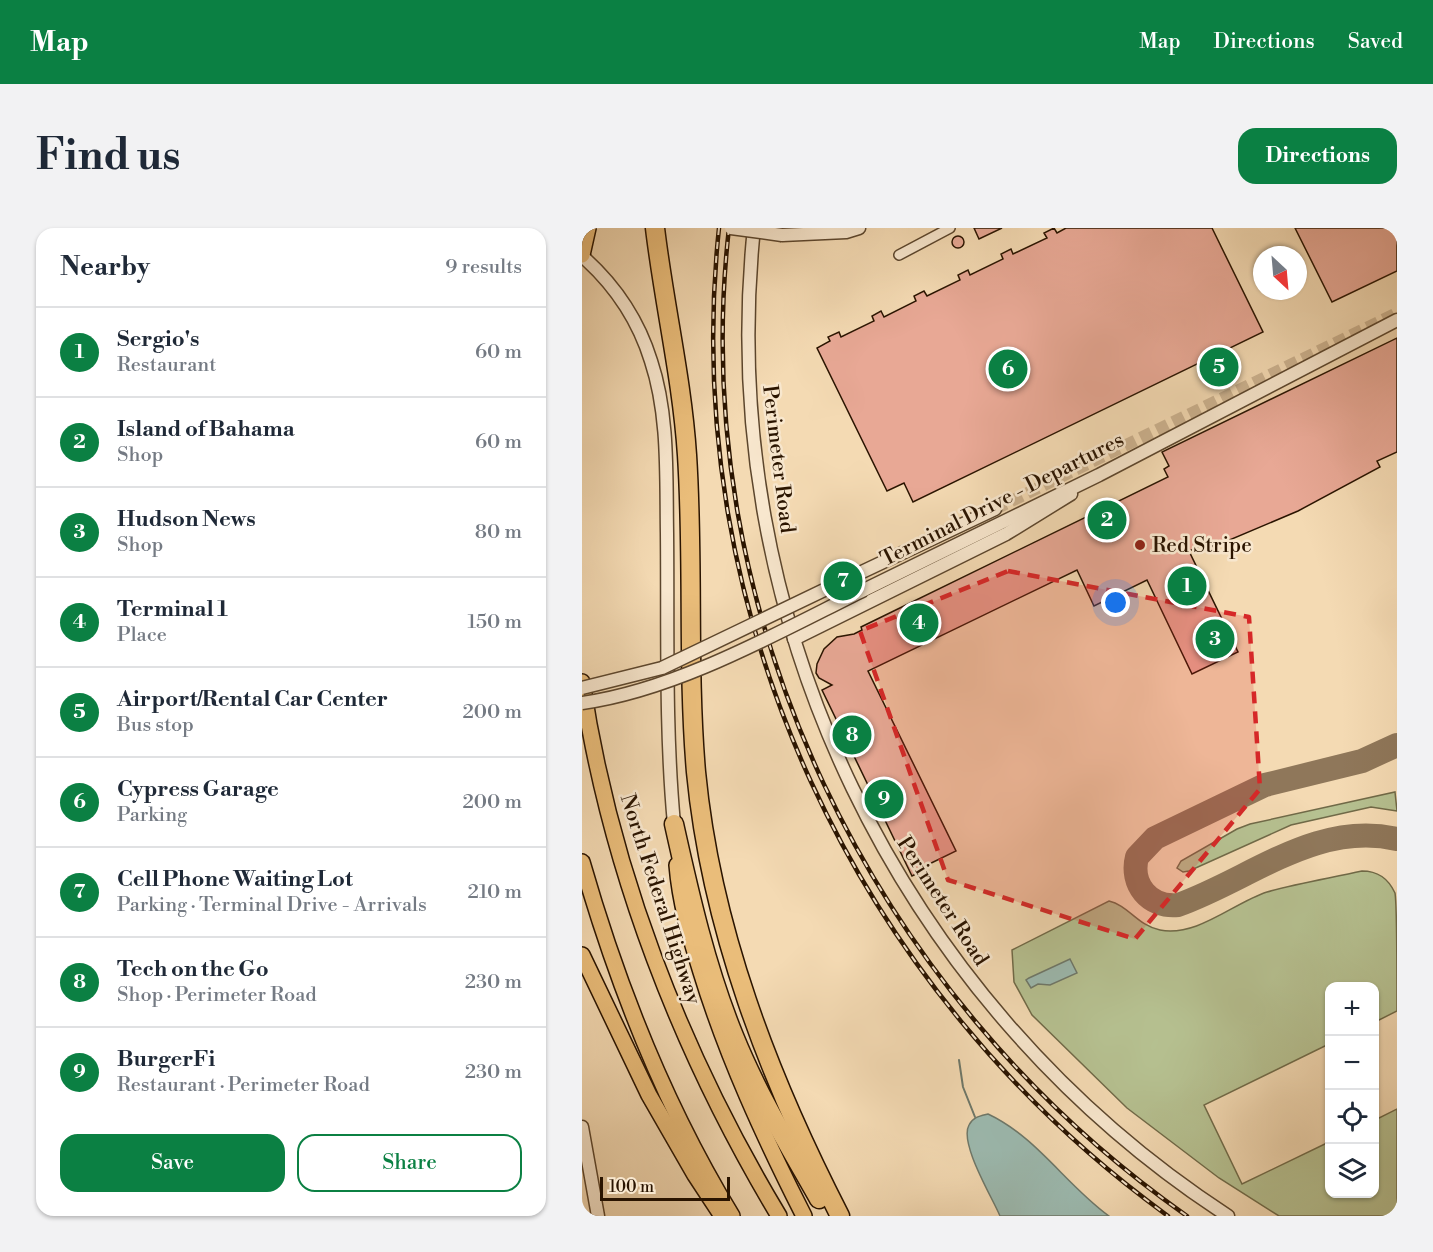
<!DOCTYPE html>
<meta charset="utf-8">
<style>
:root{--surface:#fff;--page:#f2f2f3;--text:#1f2937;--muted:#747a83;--line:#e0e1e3;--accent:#0b8043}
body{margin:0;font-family:"Libre Bodoni",serif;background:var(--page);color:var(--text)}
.controls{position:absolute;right:18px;bottom:18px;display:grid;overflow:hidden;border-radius:12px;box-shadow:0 2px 4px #0004}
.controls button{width:54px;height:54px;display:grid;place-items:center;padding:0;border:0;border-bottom:2px solid var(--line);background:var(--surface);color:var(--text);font:30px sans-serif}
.compass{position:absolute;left:671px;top:18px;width:54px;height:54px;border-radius:50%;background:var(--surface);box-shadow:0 2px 4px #0004;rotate:154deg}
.scale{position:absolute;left:18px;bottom:15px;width:130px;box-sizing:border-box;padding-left:6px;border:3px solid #2a1400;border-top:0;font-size:16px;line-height:21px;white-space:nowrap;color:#2a1400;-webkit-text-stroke:4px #f8e7ce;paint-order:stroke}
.you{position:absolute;left:534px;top:375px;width:21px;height:21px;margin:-15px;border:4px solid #fff;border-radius:50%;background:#1a73e8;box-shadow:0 0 0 9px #1a73e833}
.badge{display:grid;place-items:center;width:39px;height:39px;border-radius:50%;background:var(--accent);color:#fff;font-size:20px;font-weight:700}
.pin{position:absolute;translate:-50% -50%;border:3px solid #fff;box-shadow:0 2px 6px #0006}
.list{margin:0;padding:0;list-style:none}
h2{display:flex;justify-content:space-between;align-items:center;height:78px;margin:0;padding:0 24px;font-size:26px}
h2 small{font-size:20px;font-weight:400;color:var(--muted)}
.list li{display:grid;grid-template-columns:39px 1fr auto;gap:18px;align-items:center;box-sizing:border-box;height:90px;padding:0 24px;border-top:2px solid var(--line)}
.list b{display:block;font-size:22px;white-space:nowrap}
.list p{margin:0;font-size:20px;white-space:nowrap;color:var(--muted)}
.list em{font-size:20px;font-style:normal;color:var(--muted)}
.actions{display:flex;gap:12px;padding:18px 24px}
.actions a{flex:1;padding:14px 0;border:2px solid var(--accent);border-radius:18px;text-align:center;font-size:21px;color:var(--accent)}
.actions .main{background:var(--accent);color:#fff}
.icon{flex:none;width:33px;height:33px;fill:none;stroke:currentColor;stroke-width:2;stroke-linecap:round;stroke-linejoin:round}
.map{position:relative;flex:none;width:815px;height:988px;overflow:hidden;border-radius:18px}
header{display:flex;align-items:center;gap:36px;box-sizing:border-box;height:84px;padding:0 30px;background:var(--accent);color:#fff}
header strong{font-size:28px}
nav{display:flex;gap:33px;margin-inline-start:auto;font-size:21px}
.intro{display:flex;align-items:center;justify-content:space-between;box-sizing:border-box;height:144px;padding:0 36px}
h1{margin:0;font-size:42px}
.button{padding:15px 27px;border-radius:18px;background:var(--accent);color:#fff;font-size:21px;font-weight:700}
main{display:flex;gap:36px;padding:0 36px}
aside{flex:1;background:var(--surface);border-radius:18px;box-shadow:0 2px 4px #0004}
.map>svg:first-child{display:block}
.green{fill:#b6c191;stroke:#706a48;stroke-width:1.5}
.water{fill:#9cbab0;stroke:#6e786a;stroke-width:1.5}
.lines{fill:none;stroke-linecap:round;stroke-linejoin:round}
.stream{stroke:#6e786a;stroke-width:2}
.taxiway{stroke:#8f775a;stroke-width:24}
.building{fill:#e8a895;stroke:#2a1400;stroke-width:1.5}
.tertiary-tunnel{stroke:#ccb28f;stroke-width:12;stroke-dasharray:12 6;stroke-linecap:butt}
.minor-casing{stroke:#5c462d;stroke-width:12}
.tertiary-casing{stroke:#5c462d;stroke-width:15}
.primary-casing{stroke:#2a1400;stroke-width:18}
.motorway-casing{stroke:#2a1400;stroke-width:21}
.minor{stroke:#f8e7ce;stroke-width:9}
.tertiary{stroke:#f8e7ce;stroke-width:12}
.primary{stroke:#eabd7a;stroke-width:15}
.motorway{stroke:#eabd7a;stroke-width:18}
.rail-casing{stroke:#2a1400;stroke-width:4.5}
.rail{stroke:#f8e7ce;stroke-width:2;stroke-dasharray:7;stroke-linecap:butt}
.tertiary-bridge-casing{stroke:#5c462d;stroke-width:15;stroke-linecap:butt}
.tertiary-bridge{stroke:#f8e7ce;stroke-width:12}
.marked{fill:#d62828;fill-opacity:0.2;stroke:#d62828;stroke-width:4.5;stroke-dasharray:12 8;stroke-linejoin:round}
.poi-dot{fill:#8f2418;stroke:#f8e7ce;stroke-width:2}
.labels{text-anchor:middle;stroke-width:5;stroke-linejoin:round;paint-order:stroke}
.street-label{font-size:21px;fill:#2a1400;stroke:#f8e7ce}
.poi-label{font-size:21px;fill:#2a1400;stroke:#f8e7ce;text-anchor:start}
</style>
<header>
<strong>Map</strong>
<nav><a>Map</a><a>Directions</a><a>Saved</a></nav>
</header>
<div class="intro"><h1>Find us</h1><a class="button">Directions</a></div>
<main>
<aside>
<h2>Nearby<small>9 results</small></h2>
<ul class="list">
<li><span class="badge">1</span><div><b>Sergio's</b><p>Restaurant</p></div><em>60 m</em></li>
<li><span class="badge">2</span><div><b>Island of Bahama</b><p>Shop</p></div><em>60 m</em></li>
<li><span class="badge">3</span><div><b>Hudson News</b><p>Shop</p></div><em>80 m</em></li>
<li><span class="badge">4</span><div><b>Terminal 1</b><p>Place</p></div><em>150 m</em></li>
<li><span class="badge">5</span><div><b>Airport/Rental Car Center</b><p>Bus stop</p></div><em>200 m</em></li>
<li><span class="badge">6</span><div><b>Cypress Garage</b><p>Parking</p></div><em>200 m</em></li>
<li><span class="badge">7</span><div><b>Cell Phone Waiting Lot</b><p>Parking · Terminal Drive - Arrivals</p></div><em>210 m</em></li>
<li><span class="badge">8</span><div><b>Tech on the Go</b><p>Shop · Perimeter Road</p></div><em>230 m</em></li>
<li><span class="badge">9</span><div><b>BurgerFi</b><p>Restaurant · Perimeter Road</p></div><em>230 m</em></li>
</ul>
<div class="actions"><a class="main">Save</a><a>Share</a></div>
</aside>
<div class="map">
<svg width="815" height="988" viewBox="0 0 815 988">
<rect width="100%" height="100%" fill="#f4dab3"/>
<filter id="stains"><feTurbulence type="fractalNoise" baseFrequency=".00333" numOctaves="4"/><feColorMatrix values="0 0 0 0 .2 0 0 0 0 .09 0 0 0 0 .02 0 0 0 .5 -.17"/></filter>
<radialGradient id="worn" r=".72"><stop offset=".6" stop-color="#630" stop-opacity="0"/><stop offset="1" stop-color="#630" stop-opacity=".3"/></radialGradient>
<g class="green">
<polygon points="813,564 815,583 789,579 709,597 607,643 601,644 595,640 599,633 655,601 668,596"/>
<path d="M780 643C796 643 806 650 813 665 815 676 815 764 815 783L793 794 792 758H748L747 816 622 877 660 956 747 914 748 966H792L793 892 815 881V988H697L637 950 545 880 450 787 432 754 430 722 527 673C546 677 556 698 578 702 616 709 651 675 685 664 716 655 749 650 780 643Z"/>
</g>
<g class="water">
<polygon points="488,731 495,745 468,757 456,756 449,760 444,752 447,750"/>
<path d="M406 886C455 909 484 957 527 988H418C410 969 377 915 387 897 391 889 398 888 406 886Z"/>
</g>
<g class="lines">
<polyline class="stream" points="377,832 381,859 393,889"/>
<path class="taxiway" d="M815 517 780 533 683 557 573 610 555 629C548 656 567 680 596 677 667 652 735 592 815 611"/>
</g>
<g class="building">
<polygon points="392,0 420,0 397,11"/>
<polygon points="472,0 475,5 484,0 630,0 681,104 331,274 322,255 305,263 235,120 248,113 246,109 257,104 259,109 292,93 290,88 299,83 302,89 334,73 332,68 342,63 345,68 378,52 376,47 386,42 388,47 421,31 419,26 429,21 431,26 465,10 462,5"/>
<polygon points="713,0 815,0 815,43 750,74"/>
<circle cx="376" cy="14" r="6"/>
<polygon points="815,110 815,224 795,233 798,239 716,283 631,319 629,313 607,323 656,424 610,446 565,352 512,378 495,342 286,443 374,623 335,642 336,645 330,648 240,462 250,457 237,450 234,445 235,436 242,421 255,409 272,406 280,402 279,399 586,249 582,241 587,238 580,224"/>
</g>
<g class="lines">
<polyline class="tertiary-tunnel" points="413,281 815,85"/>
<g class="minor-casing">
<polyline id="minor" points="317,27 368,0"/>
</g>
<g class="tertiary-casing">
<g id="tertiary">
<path d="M172 0C131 390 318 775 646 988"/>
<polyline points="200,7 264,4 277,0"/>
<path d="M0 28C33 57 56 91 69 133 87 187 84 248 85 305 86 401 83 500 92 596"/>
<polyline points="263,352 413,281"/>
<polyline points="282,362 517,247 815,92"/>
<polyline points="212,411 424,306 489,266"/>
<polyline points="0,899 16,988"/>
</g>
</g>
<g class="primary-casing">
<g id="primary">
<polyline points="0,27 6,0"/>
<path d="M0 454C28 642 99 825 197 988"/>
<path d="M0 634C35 756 84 880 150 988"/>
<path d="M95 637C98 674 108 709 119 744 145 829 182 909 222 988"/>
<polyline points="0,727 67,867 113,947 140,988"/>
</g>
</g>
<g class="motorway-casing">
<g id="motorway">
<path d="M73 0C82 76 100 151 105 227 112 333 105 439 114 544 129 700 187 850 258 988"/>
<path d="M92 596C108 668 124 739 152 808 175 865 207 918 237 971"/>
</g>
</g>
<use href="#minor" class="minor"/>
<use href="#tertiary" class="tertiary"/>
<use href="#primary" class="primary"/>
<use href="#motorway" class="motorway"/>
<g class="rail-casing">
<g id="rail">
<path d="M137 0C96 386 274 762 586 988"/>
<path d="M147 0C103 385 291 768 605 988"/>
</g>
</g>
<use href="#rail" class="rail"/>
<g class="tertiary-bridge-casing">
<g id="tertiary-bridge">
<polyline points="149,0 200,7"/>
<polyline points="0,460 80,440 263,352"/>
<path d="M0 475C95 462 197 404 282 362"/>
</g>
</g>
<use href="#tertiary-bridge" class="tertiary-bridge"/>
</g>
<path class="marked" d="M426 343 667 389 678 561 553 711 366 652 278 403Z"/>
<circle class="poi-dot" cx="558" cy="317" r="6"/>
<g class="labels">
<g class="street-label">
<text transform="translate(197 231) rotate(83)" y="7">Perimeter Road</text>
<text transform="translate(420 271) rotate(-27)" y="7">Terminal Drive - Departures</text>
<text transform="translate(79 671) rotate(72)" y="7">North Federal Highway</text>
<text transform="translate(361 673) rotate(57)" y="7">Perimeter Road</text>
</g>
<g class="poi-label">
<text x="570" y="324">Red Stripe</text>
</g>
</g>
<rect width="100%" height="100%" filter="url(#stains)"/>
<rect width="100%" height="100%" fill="url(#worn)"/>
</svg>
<div class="controls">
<button>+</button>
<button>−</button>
<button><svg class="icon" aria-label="locate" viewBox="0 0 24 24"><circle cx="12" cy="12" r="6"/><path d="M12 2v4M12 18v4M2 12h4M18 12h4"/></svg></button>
<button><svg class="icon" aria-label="layers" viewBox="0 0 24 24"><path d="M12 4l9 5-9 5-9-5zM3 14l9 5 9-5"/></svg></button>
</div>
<svg class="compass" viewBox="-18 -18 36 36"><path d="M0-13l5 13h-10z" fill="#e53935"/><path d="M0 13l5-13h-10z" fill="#747a83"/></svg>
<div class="scale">100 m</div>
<div class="you"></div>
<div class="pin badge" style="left:605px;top:358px">1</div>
<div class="pin badge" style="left:525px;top:292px">2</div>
<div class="pin badge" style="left:633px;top:411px">3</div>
<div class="pin badge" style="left:337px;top:395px">4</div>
<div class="pin badge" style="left:637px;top:139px">5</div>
<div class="pin badge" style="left:426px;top:141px">6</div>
<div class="pin badge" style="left:261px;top:353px">7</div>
<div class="pin badge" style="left:270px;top:507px">8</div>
<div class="pin badge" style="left:302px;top:571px">9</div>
</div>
</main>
